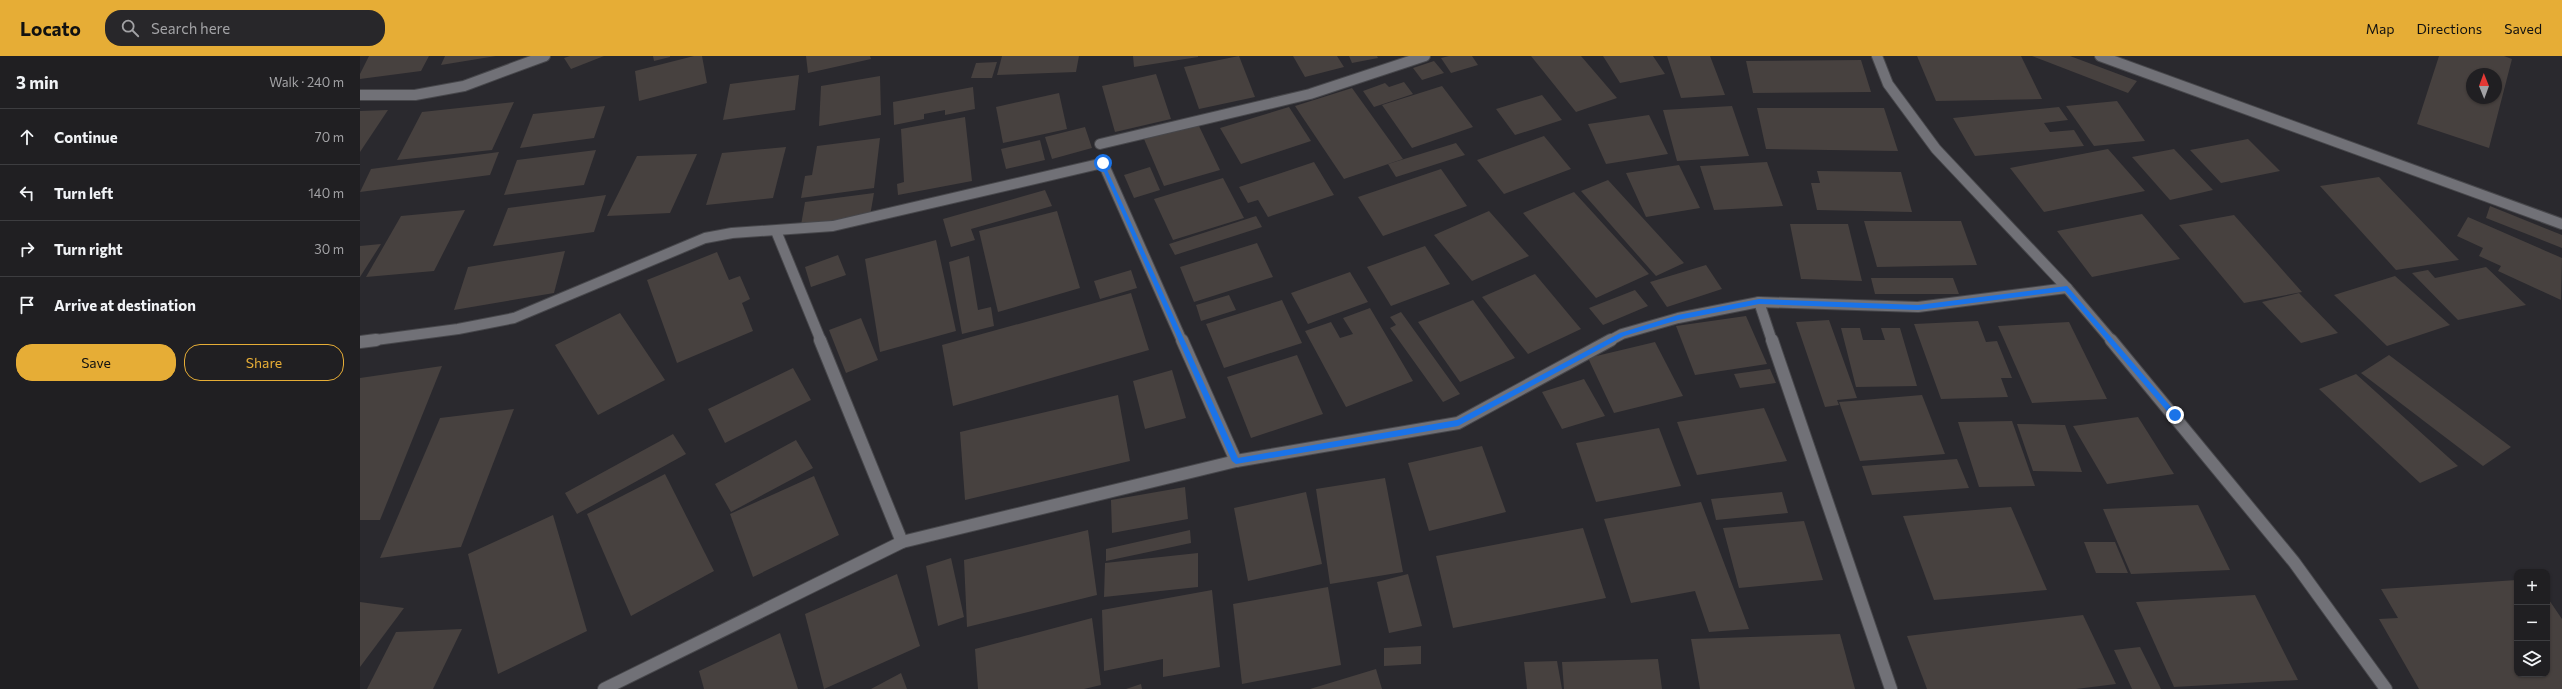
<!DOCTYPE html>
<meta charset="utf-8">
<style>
:root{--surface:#201f22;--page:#28272a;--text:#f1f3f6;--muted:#a2a2a5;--line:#3d3d40;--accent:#e6ad36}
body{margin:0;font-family:Commissioner,sans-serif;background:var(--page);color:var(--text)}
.controls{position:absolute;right:12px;bottom:12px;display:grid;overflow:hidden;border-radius:8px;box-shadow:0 1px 3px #0004}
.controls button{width:36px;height:36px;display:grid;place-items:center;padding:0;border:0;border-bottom:1px solid var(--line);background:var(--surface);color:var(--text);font:20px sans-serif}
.compass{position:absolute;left:2106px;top:12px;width:36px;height:36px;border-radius:50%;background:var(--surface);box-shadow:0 1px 3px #0004;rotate:359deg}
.stop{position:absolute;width:12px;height:12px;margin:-9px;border:3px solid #1a73e8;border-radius:50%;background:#fff}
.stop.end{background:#1a73e8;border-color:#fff;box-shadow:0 1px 4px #0008}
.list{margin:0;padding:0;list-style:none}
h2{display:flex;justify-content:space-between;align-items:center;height:52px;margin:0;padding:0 16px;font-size:17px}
h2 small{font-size:13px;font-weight:400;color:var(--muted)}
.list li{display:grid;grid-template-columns:26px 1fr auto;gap:12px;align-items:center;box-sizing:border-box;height:56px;padding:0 16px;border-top:1px solid var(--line)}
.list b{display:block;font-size:15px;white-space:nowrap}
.list em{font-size:13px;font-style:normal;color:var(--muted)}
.actions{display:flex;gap:8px;padding:12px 16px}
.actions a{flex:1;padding:9px 0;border:1px solid var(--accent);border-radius:16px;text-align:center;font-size:14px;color:var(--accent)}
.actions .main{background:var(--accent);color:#111}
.icon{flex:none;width:22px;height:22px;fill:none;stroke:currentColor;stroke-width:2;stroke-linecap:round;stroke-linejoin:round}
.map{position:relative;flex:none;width:2202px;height:633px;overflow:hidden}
header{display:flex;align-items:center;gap:24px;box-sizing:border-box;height:56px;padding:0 20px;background:var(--accent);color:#111}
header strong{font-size:19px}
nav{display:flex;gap:22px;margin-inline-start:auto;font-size:14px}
.search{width:280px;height:36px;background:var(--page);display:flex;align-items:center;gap:10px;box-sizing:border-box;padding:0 14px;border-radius:16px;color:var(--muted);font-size:15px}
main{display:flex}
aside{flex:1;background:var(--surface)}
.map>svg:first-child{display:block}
.building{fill:#47413f;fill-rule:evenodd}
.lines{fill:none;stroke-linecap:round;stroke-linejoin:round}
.minor-far1-casing{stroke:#47474b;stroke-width:12}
.minor-casing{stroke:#47474b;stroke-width:14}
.minor-far1{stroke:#717177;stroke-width:10}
.minor{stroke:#717177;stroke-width:12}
.route{fill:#1a73e8}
</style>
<header>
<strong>Locato</strong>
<div class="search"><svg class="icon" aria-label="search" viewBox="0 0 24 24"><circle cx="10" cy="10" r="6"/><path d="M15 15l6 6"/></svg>Search here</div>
<nav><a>Map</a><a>Directions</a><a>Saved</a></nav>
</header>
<main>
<aside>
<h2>3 min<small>Walk · 240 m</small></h2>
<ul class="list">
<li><svg class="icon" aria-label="ahead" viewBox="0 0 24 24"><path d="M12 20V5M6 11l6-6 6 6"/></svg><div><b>Continue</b></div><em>70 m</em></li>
<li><svg class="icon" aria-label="left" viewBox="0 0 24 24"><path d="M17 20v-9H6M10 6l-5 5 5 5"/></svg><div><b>Turn left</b></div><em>140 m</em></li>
<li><svg class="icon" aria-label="right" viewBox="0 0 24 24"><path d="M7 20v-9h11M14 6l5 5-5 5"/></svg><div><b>Turn right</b></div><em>30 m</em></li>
<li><svg class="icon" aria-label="arrive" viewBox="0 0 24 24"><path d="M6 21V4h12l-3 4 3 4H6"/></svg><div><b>Arrive at destination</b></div></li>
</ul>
<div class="actions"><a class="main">Save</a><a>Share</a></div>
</aside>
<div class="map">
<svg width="2202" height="633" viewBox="0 0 2202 633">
<rect width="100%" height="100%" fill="#2a292e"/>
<g class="building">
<polygon points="9,0 69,0 61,15 0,23 0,18"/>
<polygon points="85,0 136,0 81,9"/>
<polygon points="210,0 244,0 211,13 204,2"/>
<polygon points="293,0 310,0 310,1 294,5"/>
<polygon points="334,0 342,0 347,27 279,45 275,15"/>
<polygon points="446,0 510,0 511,3 448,17"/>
<polygon points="642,0 719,0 716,16 637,19"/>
<polygon points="773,0 838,0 838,1 774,11"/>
<polygon points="879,0 895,41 839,53 824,11"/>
<polygon points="933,0 977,0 984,11 945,21"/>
<polygon points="989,0 1017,0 1018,2 992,7"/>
<polygon points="1089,0 1112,0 1118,9 1091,17 1081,2"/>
<polygon points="1171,0 1221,0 1257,42 1216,56"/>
<polygon points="1243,0 1293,0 1305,18 1260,27"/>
<polygon points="1307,0 1350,0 1365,39 1321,42"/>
<polygon points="1557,0 1661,0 1682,43 1576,45"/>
<polygon points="1672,0 1710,0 1777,25 1768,37"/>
<path d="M2079 0H2144L2152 3 2129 92 2057 68ZM2112 18H2136V42H2112Z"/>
<polygon points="1501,4 1511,36 1393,37 1386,5"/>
<polygon points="1074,5 1084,17 1062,24 1053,12"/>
<polygon points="637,6 632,22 611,22 616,7"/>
<polygon points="796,18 811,63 755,76 742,30"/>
<polygon points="439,19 435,54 363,64 370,28"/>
<polygon points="520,20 521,59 459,70 461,30"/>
<polygon points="1044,26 1053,38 1014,51 1003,35 1025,27 1029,31"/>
<polygon points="1082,30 1113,71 1052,92 1022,49"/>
<polygon points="613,31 615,53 585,59 585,54 564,58 564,63 534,69 533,46"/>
<polygon points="992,32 1043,103 984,123 935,50"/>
<polygon points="699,37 707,73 643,87 636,51"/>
<polygon points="1182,39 1202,64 1155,79 1136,53"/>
<polygon points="1757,45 1785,85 1734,90 1706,50"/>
<polygon points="154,46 132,94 37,104 62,56"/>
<polygon points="245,50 234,82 160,92 173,58"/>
<polygon points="1372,50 1389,100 1317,105 1303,54"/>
<polygon points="929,51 951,85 881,108 860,72"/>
<polygon points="1699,51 1708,64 1684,67 1690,76 1714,74 1724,90 1615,100 1593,62"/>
<polygon points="1397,52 1524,52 1538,95 1406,93"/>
<polygon points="28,54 0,96 0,55"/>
<polygon points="1289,59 1308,98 1246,108 1228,68"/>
<polygon points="605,61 612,125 538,139 537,128 544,126 541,73"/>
<polygon points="838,68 860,114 804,130 784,83"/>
<polygon points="725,71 732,92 692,103 685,81"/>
<polygon points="1184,80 1211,113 1144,138 1117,104"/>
<polygon points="520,82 514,132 441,142 445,120 452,119 457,90"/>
<polygon points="1888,83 1920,115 1861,127 1830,94"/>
<polygon points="680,84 685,104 646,113 641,93"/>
<polygon points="1096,87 1105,99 1036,121 1028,108"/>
<polygon points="426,91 413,142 346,149 362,97"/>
<polygon points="1748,93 1785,135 1684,156 1650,112"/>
<polygon points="1814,93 1853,134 1810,144 1772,101"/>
<polygon points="236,94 224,129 144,139 157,104"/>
<polygon points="139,96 130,119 0,136 11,113"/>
<polygon points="337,98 310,157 247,160 277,100"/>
<polygon points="954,106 974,139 908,161 898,144 888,147 879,131"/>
<polygon points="1407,106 1423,150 1354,154 1340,110"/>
<polygon points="1319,109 1340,152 1286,161 1266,117"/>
<polygon points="790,111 800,134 774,142 764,119"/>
<polygon points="1081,113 1107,150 1023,180 998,141"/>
<polygon points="1457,115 1541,116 1552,156 1457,154 1451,127 1460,127"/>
<polygon points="2019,121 2099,204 2036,214 1960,130"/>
<polygon points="863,122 884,162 813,184 794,143"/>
<polygon points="1248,124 1324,207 1296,220 1221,135"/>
<polygon points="685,134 692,150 611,173 615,184 591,191 583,163"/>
<polygon points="1214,136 1289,218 1236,242 1163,157"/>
<polygon points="514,137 510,160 441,169 445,146"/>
<polygon points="246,139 234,176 133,190 148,152"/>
<polygon points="2130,150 2202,179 2202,192 2126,162"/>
<polygon points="105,154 74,215 6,221 41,160"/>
<polygon points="697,155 720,232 638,256 619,175"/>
<polygon points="1129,155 1169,200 1112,225 1074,179"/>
<polygon points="1782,158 1820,203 1732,221 1697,175"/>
<polygon points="1874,159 1942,236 1884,247 1819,169"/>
<polygon points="896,160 902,171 815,199 809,188"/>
<polygon points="2108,161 2202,202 2201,244 2138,215 2141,210 2119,200 2123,192 2097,180"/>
<polygon points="1504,165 1601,165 1617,209 1517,211"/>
<polygon points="1430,168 1488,168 1502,225 1441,223"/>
<polygon points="576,184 596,275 520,296 505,203"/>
<polygon points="897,187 913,221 834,246 820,211"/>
<polygon points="21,188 0,221 0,190"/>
<polygon points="1065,190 1090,228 1031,250 1007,211"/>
<polygon points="205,195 194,237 94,254 108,211"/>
<polygon points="357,196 369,224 380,220 390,243 382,247 393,275 317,307 287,224"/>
<polygon points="478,199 486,219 451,231 445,211"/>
<polygon points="609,200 618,254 631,251 634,270 602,278 589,206"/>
<polygon points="1346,209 1362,233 1307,251 1290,226"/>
<polygon points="2126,211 2166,249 2098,264 2052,217 2068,214 2075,222"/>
<polygon points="771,214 777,232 740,243 734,225"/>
<polygon points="990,216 1008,246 948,268 931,237"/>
<polygon points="1175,218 1221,273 1168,298 1122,241"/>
<polygon points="2035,220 2090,269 2027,290 1974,239"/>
<polygon points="1511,222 1593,222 1599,238 1515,238"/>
<polygon points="1275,234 1288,250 1243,269 1229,252"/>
<polygon points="771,237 789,294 593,350 582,289"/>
<polygon points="1939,237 1978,277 1941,287 1902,246"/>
<polygon points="869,239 876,254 841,265 836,249"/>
<polygon points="922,244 942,287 864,312 846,268"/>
<polygon points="1113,244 1155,302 1100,326 1058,266"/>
<polygon points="1010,252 1053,325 986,351 945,275 971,266 980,282 993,278 983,262"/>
<polygon points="1041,256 1100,338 1083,346 1030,272 1036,269 1030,261"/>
<polygon points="260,257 305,324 238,359 195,289"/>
<polygon points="1386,260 1407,308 1335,319 1316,270"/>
<polygon points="501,262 518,304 486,317 469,274"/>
<polygon points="1469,264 1497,342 1477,344 1479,349 1465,351 1436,266"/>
<polygon points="1618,265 1626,286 1637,285 1652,322 1641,322 1648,341 1581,343 1554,268"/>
<polygon points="1709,266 1747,343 1672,347 1638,270"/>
<polygon points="1481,272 1500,272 1503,284 1525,284 1521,272 1540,272 1557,330 1496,331"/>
<polygon points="1295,286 1323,340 1254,357 1228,302"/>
<polygon points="937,299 963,358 891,382 867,321"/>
<polygon points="2029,299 2151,391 2123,410 2001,317"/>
<polygon points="82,310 20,464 0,464 0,322"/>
<polygon points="433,312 451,344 365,387 348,353"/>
<polygon points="1410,313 1416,327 1380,332 1374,318"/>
<polygon points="812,314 826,362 785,373 773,325"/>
<polygon points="1996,318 2098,410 2060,427 1959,333"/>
<polygon points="1224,323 1245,360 1202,373 1182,336"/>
<polygon points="758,339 770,405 605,444 600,376"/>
<polygon points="1562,339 1585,398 1500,405 1479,346"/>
<polygon points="1404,352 1427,405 1337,419 1317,366"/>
<polygon points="154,353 101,491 20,502 80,362"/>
<polygon points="1778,361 1814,418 1747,428 1713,370"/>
<polygon points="1652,365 1675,430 1619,431 1598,366"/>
<polygon points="1657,368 1705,369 1722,416 1673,415"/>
<polygon points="1299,372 1321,430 1236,446 1216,387"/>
<polygon points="313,378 326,398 217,458 205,437"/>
<polygon points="436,384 453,412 371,456 355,428"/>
<polygon points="1122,390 1146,456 1069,475 1048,407"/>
<polygon points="1597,403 1609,432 1512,439 1502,410"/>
<polygon points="305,418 354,515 271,560 227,458"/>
<polygon points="454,420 479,479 393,521 370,458"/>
<polygon points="1025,422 1043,516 970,528 956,433"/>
<polygon points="825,431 828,463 752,477 751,444"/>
<polygon points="946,436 962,508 888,525 874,452"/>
<polygon points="1422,436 1428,457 1356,464 1351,443"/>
<polygon points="1341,446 1389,573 1349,576 1335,535 1271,547 1244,463"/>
<polygon points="1838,449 1870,514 1771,518 1743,453"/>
<polygon points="1651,451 1687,534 1574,544 1543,460"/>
<polygon points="193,459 227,575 138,618 108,498"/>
<polygon points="1444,465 1463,524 1379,532 1363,472"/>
<polygon points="1223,472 1246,542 1093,572 1076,500"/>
<polygon points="728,474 737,539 607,571 604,504"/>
<polygon points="830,474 831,487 746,505 746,493"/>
<polygon points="1724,486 1755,486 1768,517 1736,517"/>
<polygon points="838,497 838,531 744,541 745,507"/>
<polygon points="591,502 604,561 578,570 566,510"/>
<polygon points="537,518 560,590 464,633 445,558"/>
<polygon points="1048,518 1062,570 1029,577 1017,526"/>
<polygon points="2157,524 2157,618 2187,618 2187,541 2202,563 2202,633 2059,633 2019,563 2038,562 2021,533"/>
<polygon points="968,531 981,609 882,628 873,548"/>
<polygon points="852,534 860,611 803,621 803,603 744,615 742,554"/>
<polygon points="1895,539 1938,624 1814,631 1776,546"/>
<polygon points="0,546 44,552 0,611"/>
<polygon points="1723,559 1756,628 1716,633 1567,633 1547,580"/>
<polygon points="732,562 741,629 724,633 618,633 615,593"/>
<polygon points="102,573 73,633 7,633 36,576"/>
<polygon points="420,577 438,633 344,633 339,615"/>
<polygon points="1480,578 1495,633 1340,633 1331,583"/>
<polygon points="1061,590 1061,608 1024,610 1024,592"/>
<polygon points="1780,591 1801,633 1772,633 1754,594"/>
<polygon points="1298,603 1302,633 1204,633 1202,606"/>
<polygon points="1197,605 1202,633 1167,633 1164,606"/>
<polygon points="1016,613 1022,633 950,633"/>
<polygon points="541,617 547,633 511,633"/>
<polygon points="781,628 782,633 766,633"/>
</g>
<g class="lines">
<g class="minor-far1-casing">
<g id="minor-far1">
<polyline points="1517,0 1528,28 1576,93 1707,232 1752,285"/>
<polyline points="1740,0 2202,168"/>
<polyline points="0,39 55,39 104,30 185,0"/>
<polyline points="740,88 950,38 1065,0"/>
<polyline points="416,175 461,285"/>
<polyline points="1399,246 1412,285"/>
<polyline points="8,285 98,273 154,262 345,182 372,177 473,170 743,107 822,285"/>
<polyline points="1249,285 1262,278 1318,262 1399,246 1558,251 1707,232"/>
</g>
</g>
<g class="minor-casing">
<g id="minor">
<polyline points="460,284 542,486"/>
<polyline points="822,284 876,405"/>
<polyline points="1412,284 1531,633"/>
<polyline points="1751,284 1934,506 2026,633"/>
<polyline points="0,286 16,284"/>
<polyline points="244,633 542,486 876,405 1098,367 1251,284"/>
</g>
</g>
<use href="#minor-far1" class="minor-far1"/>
<use href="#minor" class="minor"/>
</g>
<polygon class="route" points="743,105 878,402 1097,364 1260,277 1318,259 1399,243 1558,249 1707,230 1818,359 1812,361 1705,235 1558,254 1399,248 1318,264 1264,280 1098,370 876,408 872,405 740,107"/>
</svg>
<div class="controls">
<button>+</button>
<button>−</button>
<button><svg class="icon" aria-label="layers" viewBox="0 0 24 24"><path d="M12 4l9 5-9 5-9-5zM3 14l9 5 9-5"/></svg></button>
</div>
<svg class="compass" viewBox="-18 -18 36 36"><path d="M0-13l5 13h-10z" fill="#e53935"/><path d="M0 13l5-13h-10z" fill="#a2a2a5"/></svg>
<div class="stop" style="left:743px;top:107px"></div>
<div class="stop end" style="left:1815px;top:359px"></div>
</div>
</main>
